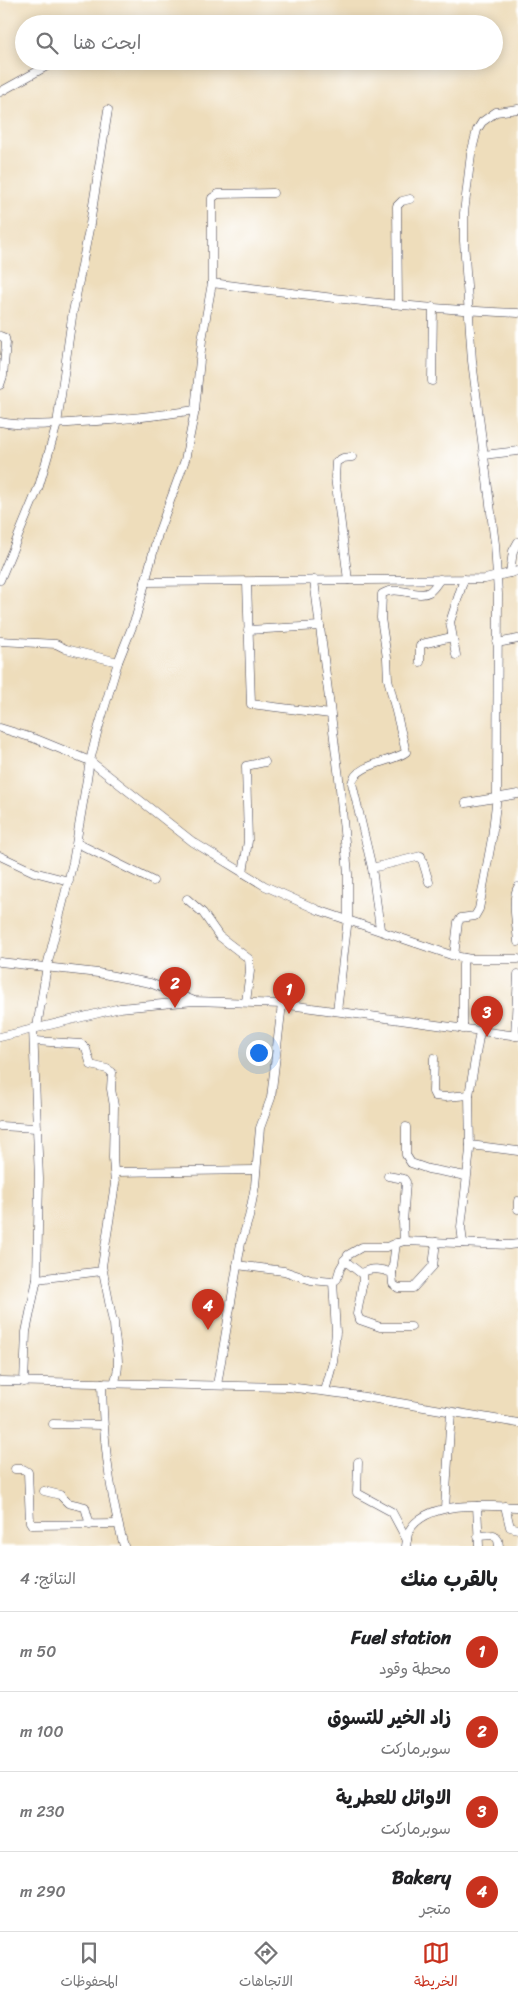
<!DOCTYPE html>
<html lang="ar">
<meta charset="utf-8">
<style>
:root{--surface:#fff;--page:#f2f2f2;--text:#202124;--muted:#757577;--line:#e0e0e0;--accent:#c8321e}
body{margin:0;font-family:Sriracha,"Playpen Sans Arabic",sans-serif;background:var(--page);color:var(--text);direction:rtl}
.you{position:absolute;left:258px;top:1052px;width:18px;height:18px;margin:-12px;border:4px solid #fff;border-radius:50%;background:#1a73e8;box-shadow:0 0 0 8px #1a73e833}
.badge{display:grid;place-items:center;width:32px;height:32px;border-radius:50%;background:var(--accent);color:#fff;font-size:16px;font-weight:700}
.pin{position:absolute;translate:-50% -41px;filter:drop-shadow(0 1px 2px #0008)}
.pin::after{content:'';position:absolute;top:26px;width:18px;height:15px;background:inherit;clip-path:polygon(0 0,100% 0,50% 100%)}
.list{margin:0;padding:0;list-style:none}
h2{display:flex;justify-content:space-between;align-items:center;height:65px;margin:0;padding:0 20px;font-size:21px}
h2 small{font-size:16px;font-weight:400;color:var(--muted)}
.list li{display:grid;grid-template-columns:32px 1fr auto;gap:15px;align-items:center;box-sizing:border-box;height:80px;padding:0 20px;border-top:1px solid var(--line)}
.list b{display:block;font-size:19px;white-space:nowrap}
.list p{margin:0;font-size:16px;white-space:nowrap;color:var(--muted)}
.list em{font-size:16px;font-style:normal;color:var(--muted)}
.icon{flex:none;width:28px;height:28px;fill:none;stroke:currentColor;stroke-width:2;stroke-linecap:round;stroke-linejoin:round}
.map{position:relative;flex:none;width:518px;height:1546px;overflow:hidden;direction:ltr}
.search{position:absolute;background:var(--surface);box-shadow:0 2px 12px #0003;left:15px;right:15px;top:15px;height:55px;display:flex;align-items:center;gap:12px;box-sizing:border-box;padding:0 18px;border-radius:28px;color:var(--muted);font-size:19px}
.sheet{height:385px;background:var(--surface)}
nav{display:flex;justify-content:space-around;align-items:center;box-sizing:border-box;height:70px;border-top:1px solid var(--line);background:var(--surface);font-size:14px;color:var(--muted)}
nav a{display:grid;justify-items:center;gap:2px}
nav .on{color:var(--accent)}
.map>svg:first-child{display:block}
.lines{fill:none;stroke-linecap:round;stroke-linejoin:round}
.minor-casing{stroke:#413e4e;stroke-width:9}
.minor{stroke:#fff;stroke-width:8}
</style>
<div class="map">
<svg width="518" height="1546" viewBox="0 0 518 1546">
<rect width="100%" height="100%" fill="#fff"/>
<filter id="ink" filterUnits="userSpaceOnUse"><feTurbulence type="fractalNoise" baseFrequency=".02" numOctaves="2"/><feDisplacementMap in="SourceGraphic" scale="10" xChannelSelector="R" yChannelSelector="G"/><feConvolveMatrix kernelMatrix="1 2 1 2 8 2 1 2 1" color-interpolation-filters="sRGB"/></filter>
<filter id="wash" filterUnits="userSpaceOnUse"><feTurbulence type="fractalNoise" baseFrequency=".0096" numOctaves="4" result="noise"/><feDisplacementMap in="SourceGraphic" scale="20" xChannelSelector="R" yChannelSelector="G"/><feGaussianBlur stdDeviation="1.12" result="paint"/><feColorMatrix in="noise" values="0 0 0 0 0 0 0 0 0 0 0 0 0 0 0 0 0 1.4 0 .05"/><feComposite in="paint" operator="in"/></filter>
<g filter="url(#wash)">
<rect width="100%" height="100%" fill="#edb"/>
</g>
<g filter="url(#ink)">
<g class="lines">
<g class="minor-casing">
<g id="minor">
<polyline points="0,92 56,61"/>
<path d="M212 283C313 296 416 309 518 313"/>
<polyline points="398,304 397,206 402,201 410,199"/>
<polyline points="0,336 5,338 6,343 3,376 0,385"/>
<polyline points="432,381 433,307"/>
<path d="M0 422C26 427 54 424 81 422 119 420 157 416 195 410"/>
<polyline points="483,455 518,451"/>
<polyline points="510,573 513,551 518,542"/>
<polyline points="0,580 39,486 57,424 72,317 90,224 108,110"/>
<polyline points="314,580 339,778 348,874 348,918 337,1011"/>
<polyline points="348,580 335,477 336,462 343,458 352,457"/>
<polyline points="145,582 485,579 518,571"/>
<polyline points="247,582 251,704 330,714"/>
<polyline points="248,630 320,626"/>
<polyline points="0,641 56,644 66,649 118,662"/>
<polyline points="497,643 518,639"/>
<polyline points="456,655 450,622 464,579"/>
<polyline points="420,662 420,646 422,644 452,637"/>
<polyline points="0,728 36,739 90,761 193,842 265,886 318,910 454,956 471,959 518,959"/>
<polyline points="466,803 518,794"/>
<polyline points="77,843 153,881"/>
<polyline points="0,856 34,872 69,881"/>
<polyline points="372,868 421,856 429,882"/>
<polyline points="243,873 248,841 246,766 265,762"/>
<path d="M518 887C511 897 517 928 518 942"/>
<polyline points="187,899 203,913 219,936 249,959 250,971 246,1002"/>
<path d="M380 929 372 868 352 783C356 763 394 762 406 752L388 679 387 658 381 618 382 594C397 584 417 599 429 592 434 589 437 583 440 579"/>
<polyline points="454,956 458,922 461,918 475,916 479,909 492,838 497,796 498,594 495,544 472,361 464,241 464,213 471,154 477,130 482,122 496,112 518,109"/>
<polyline points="0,962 98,973 150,983 192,1000"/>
<polyline points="37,1027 47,966 73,862 90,761 97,733 118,662 136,617 158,534 185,460 195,410 202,340 212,283 212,198 218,194 273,193"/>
<polyline points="463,1029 463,965 464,958"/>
<polyline points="515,1036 518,974"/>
<polyline points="0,1037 120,1008 194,1001 282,1004 518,1036"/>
<path d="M35 1041 81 1044 86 1049 91 1065 107 1069 112 1072 111 1089 114 1106 113 1158 115 1184 102 1266 113 1322H114C114 1343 123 1363 114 1383"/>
<polyline points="434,1058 433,1092 435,1096 445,1097 469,1095"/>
<polyline points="0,1126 36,1128"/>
<polyline points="406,1127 406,1155 411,1163 428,1169 466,1176"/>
<polyline points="470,1145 518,1151"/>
<polyline points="115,1172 256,1170"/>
<polyline points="388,1176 404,1179 406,1182 403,1222 404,1241"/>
<polyline points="518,1201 518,1209"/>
<polyline points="463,1243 461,1227 470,1150 469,1095 480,1031"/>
<polyline points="344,1260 363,1275 363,1281 357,1314 360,1320 380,1327 411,1327"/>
<polyline points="237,1265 284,1271 311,1280 333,1282 337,1279 340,1269 348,1255 362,1247 386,1247 404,1241 509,1245 518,1244"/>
<path d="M362 1273C370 1267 383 1269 392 1273L393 1284 398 1288H413L433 1266 436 1242"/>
<polyline points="392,1273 396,1243"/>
<polyline points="37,1279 102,1271"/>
<polyline points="0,1381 288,1387 353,1395 518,1423"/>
<polyline points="24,1382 26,1332 37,1279 39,1179 33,1028"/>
<path d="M102 1383C103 1439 109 1492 124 1546"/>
<polyline points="217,1385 241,1243 249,1217 255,1186 260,1128 271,1098 282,1004"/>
<polyline points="325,1391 333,1362 336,1332 333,1282"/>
<polyline points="53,1424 103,1425"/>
<polyline points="358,1462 357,1493 392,1512 407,1540"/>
<polyline points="15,1469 23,1469 28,1472 30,1522 32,1525 118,1524"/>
<polyline points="44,1491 60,1495 68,1503 85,1507 90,1525"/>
<polyline points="477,1506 479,1546"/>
<polyline points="505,1506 510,1527 518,1529"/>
<polyline points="445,1508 451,1412"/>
<polyline points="478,1536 494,1535 498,1540 499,1546"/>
<path d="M406 1546C407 1541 407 1535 409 1531 427 1499 487 1506 518 1507"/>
</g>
</g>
<use href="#minor" class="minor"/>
</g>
</g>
</svg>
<div class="you"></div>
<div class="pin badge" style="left:289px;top:1014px">1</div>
<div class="pin badge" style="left:175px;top:1008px">2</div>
<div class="pin badge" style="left:487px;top:1037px">3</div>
<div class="pin badge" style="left:208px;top:1330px">4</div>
<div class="search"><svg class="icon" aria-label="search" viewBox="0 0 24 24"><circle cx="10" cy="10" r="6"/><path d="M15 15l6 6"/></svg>ابحث هنا</div>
</div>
<section class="sheet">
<h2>بالقرب منك<small>النتائج: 4</small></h2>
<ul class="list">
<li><span class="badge">1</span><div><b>Fuel station</b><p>محطة وقود</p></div><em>50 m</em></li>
<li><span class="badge">2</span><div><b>زاد الخير للتسوق</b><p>سوبرماركت</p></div><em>100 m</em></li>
<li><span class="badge">3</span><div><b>الاوائل للعطرية</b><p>سوبرماركت</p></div><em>230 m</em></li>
<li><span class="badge">4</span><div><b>Bakery</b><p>متجر</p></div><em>290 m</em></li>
</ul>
</section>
<nav>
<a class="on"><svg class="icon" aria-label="map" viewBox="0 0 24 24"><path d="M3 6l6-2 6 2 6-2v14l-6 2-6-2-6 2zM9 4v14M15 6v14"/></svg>الخريطة</a>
<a><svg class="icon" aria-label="directions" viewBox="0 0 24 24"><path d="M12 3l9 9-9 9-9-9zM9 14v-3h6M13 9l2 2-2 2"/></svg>الاتجاهات</a>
<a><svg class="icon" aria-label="saved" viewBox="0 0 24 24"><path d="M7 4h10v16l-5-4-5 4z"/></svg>المحفوظات</a>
</nav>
